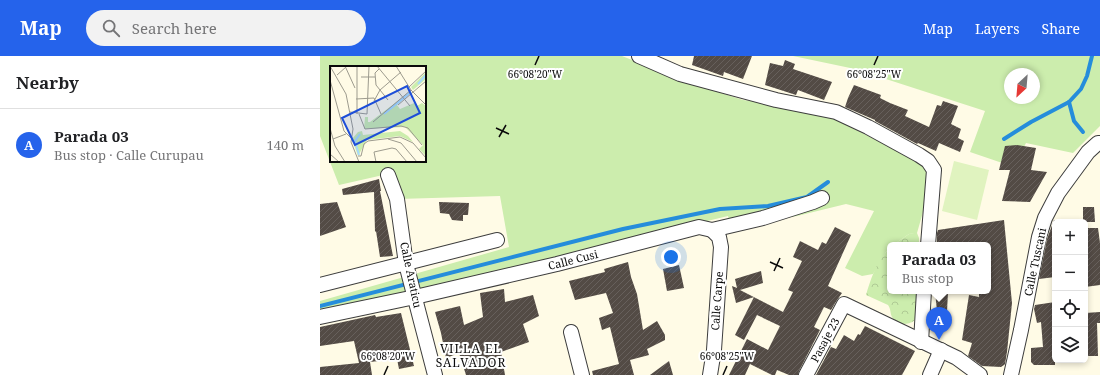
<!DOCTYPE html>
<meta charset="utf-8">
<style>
:root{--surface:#fff;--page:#f2f2f2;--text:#202124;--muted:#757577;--line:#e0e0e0;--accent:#2563eb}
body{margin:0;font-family:"Noto Serif",serif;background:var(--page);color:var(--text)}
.controls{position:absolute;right:12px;bottom:12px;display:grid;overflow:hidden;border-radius:6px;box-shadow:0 2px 6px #0003}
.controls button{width:36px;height:36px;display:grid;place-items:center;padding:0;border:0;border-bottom:1px solid var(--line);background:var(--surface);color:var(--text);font:20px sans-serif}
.compass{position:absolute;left:684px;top:12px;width:36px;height:36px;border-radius:50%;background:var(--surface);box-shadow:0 2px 6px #0003;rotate:206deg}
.you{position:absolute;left:351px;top:201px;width:14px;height:14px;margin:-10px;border:3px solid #fff;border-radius:50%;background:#1a73e8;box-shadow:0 0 0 6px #1a73e833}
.badge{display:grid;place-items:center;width:26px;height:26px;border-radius:50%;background:var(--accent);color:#fff;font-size:13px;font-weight:700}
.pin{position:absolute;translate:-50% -33px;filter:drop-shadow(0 1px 2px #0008)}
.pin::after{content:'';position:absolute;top:21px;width:14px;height:12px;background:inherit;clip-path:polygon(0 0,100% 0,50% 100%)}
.popup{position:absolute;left:567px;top:186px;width:104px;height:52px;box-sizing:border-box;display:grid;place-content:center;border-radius:6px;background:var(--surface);filter:drop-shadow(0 1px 3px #0005);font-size:13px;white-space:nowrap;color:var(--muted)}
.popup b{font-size:15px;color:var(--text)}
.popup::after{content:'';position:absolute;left:50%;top:100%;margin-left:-8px;border:8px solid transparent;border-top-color:var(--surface)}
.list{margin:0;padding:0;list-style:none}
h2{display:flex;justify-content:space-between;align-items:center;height:52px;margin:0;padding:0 16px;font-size:17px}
h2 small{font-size:13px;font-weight:400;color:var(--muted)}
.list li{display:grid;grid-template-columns:26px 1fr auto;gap:12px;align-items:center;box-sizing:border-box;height:72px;padding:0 16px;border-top:1px solid var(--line)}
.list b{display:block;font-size:15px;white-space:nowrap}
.list p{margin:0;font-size:13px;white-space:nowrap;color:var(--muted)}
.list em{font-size:13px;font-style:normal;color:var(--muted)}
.icon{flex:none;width:22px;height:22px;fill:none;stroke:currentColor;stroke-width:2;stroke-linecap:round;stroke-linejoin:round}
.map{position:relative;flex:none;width:780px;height:319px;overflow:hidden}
header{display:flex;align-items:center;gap:24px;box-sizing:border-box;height:56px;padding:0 20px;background:var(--accent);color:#fff}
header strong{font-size:19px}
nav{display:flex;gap:22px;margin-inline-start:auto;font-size:14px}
.search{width:280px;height:36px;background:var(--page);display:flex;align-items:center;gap:10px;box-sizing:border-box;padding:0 14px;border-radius:22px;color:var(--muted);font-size:15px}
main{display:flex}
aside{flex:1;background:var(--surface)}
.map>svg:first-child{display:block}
.grass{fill:#ccedad;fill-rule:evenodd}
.park{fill:url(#park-crowns)}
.pitch{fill:#e0f3bf}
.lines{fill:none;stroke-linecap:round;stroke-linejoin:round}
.stream{stroke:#258ddb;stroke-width:4}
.building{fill:url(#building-hatch)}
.minor-casing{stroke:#3d3d3d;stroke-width:16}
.minor{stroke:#fff;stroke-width:14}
.ticks{fill:none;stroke:#0a0a0a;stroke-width:1.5}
.labels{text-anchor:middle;stroke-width:4;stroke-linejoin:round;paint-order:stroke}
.street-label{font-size:11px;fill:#0a0a0a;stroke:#fff}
.neighbourhood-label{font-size:12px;letter-spacing:1px;fill:#0a0a0a;stroke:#fff}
.inset-river{fill:none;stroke:#a5d9fc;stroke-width:2}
.inset-road{fill:none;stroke:#9d9b8e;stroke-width:1}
.view{fill:#1d4ed8;fill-opacity:0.15;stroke:#1d4ed8;stroke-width:2}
.inset-edge{fill:none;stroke:#0a0a0a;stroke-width:2}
.ticks-label{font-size:10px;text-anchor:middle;fill:#0a0a0a;stroke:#fff;stroke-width:4;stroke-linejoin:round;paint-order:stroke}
</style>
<header>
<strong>Map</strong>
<div class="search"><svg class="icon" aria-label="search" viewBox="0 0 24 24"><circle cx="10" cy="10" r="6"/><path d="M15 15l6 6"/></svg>Search here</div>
<nav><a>Map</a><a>Layers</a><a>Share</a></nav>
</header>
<main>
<aside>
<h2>Nearby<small></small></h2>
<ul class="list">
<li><span class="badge">A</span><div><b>Parada 03</b><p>Bus stop · Calle Curupau</p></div><em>140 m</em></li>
</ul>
</aside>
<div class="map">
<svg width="780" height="319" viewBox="0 0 780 319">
<defs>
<pattern id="park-crowns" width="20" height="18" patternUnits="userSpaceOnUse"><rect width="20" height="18" fill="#ccedad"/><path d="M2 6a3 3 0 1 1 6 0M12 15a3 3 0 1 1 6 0" fill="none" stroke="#aeca94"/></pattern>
<pattern id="building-hatch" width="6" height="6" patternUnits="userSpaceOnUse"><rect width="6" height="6" fill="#534b45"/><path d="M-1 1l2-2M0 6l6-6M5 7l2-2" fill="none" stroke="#67605c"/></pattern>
</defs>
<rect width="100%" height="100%" fill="#fffbe6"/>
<g class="grass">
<path d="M0 0H302L370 27 423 44 497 54 615 114 597 177 589 178 573 189H570V192L566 196 553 218 542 220 525 212 554 155 526 148 477 160 411 171 408 160 0 258V245L189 191 180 140 78 143 72 117 19 129 0 80ZM11 11H105V105H11Z"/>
<path d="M473 0H780V70L753 97 706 87 694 111 650 96 665 55 535 13ZM690 18H714V42H690Z"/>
</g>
<g class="park">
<polygon points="594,177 597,177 599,182 599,189 573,189 589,178"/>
<path d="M570 192V235H596V259L594 265C587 269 577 270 572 261 570 257 571 253 568 249L546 239C551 222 557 204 570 192Z"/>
</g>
<polygon class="pitch" points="634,105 669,114 657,164 622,155"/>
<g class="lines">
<g class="stream">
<polyline points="749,46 754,65 763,76"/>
<polyline points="684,83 711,66 749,46 761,33 767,20 772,0"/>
<polyline points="0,250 303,173 400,153 448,150 487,141 508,126"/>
</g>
</g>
<g class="building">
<polygon points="374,0 432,0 423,23 404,16 403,20 372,9"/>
<polygon points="465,4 475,8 473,13 512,26 504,44 478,34 476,39 445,29 450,7 463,10"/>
<polygon points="534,29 561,39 560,42 570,47 588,54 585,60 609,71 617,49 621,50 623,45 638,50 631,68 641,73 638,82 644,85 640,96 619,87 616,95 598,87 597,88 555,65 555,64 525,51 528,42"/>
<polygon points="697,89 716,92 711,114 727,116 710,146 682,145 690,114 679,114 685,90"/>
<polygon points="59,123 61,135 60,135 73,200 60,201 56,175 55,176 54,136 23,139 22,133"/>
<polygon points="17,146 26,171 0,180 0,148"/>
<polygon points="119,146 149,147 148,159 143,159 143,165 132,164 129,158 120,157"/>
<polygon points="763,151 774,151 775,166 763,166"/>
<polygon points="684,164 692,247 687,296 685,308 684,309 681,311 662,310 648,300 652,287 642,284 649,239 659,241 659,235 668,235 668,189 617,189 617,177 618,174"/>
<polygon points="734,164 735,164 735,221 719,223 727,183"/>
<polygon points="515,171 531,179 508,230 522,237 517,244 511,254 504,251 494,271 500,274 479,315 478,319 469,319 457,314 455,319 452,319 430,308 425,319 409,319 427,283 448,294 460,270 437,259 424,284 415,279 434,241 416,247 412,230 417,232 415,223 441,215 443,227 420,234 463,256 473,236 468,234 482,205 473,201 480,185 498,194 502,186 506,188"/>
<polygon points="765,172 778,172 780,187 780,229 765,231"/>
<polygon points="308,206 311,221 317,238 323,274 337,265 345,279 345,284 327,293 329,299 310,304 314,319 273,319 272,315 299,308 290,271 282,274 279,262 293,257 286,237 255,244 249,225 285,216 284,213"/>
<polygon points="359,209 364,232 347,235 343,213"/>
<polygon points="184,233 185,246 213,239 219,260 203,268 209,286 181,296 185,319 146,319 139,297 126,302 121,277 115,256 140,250 144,269 163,261 160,237"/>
<polygon points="615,235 628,236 626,275 619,275"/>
<polygon points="735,246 735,309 714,309 711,306 711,292 723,291 721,266 717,267 714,253 715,249"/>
<polygon points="780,256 780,267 777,267 778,300 765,300 765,257"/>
<polygon points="81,257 94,310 79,313 77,303 50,306 52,319 0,319 0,311 39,307 34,285 0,290 0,271 55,259 56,261"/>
<polygon points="545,270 595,295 582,319 496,319 511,291 516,293 524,279 534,285 538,278 540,279"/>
<polygon points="349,305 353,319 330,319"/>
</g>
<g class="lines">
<g class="minor-casing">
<g id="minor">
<polyline points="319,0 360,18 456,44 516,56 548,71 599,99 608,105 614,114 608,189"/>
<polyline points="68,119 77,143 86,208 115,319"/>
<polyline points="0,229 177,184"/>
<polyline points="0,261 95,241 237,208 379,171 392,174 443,162 493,146 502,142"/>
<polyline points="251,276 262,319"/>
<polyline points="601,286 604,235"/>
<polyline points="390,319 394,294 401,191 399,181 392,174"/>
<polyline points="486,319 524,248 637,302 660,319"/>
<polyline points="610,319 621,294"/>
<polyline points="691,319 701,274 719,181 725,162 738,137 768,96 778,87 780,87"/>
</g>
</g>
<use href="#minor" class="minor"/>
</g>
<path class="ticks" d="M215 9 219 0M554 9 558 0M176 72 189 78M179 81 186 69M450 206 463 212M454 215 460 202M64 319 68 310M403 319 407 310"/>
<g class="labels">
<g class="street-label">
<text transform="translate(253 204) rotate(-14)" y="4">Calle Cusi</text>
<text transform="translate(715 206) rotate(-78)" y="4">Calle Tuscani</text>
<text transform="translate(91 219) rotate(78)" y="4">Calle Araticu</text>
<text transform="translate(397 245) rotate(-86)" y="4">Calle Carpe</text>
<text transform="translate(505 284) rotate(-62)" y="4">Pasaje 23</text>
</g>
<g class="neighbourhood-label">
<text x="151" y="297">VILLA EL<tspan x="151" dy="14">SALVADOR</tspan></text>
</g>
</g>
<g transform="translate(10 10)">
<rect width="96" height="96" fill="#fffbe6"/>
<path d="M96 6V13L83 24 81 21ZM81 25 67 39 70 43 84 37 87 40 92 37 96 40V90L89 83 93 79 75 61 34 63 35 51H38V56H40ZM32 65 33 69 70 65 78 70 83 76 70 70 37 74 28 90 22 73 28 66Z" fill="#ccedad"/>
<path class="inset-river" d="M88 18 96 9M54 48 81 26M29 89 25 75 30 68"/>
<path class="inset-road" d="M0 0 16 28 23 63 21 76 29 96M15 0 25 22M47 0 80 40M66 0 81 24 96 39M49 3 45 7 46 19 58 34M7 9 16 1M31 11H45M0 14 14 65 21 72M79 21 96 5M44 32 51 48M26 33 44 32M44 35 50 24 71 6M68 39 96 15M20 46 37 48 39 0M27 48V0M29 48 35 63 71 60 78 62 92 79M43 56 81 24M0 62 5 80 15 96M3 73 16 68M58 73 71 77 87 96M0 88 9 96M28 90H31L34 78 38 75 70 71 83 77 96 92M46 96 44 86 62 82 66 83 77 96"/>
<path class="view" d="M77 20 90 47 25 79 12 52Z"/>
<rect width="96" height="96" class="inset-edge"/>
</g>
<g class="ticks-label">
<text x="215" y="22">66°08'20"W</text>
<text x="554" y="22">66°08'25"W</text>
<text x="68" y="304">66°08'20"W</text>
<text x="407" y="304">66°08'25"W</text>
</g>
</svg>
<div class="controls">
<button>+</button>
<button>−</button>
<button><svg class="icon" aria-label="locate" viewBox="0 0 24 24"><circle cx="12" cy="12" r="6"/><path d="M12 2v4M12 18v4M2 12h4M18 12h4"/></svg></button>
<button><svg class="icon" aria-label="layers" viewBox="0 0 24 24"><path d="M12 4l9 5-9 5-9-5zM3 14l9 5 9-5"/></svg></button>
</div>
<svg class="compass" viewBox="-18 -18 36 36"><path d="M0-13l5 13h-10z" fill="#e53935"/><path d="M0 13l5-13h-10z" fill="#757577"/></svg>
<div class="you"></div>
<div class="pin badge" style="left:619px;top:284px">A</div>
<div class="popup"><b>Parada 03</b>Bus stop</div>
</div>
</main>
